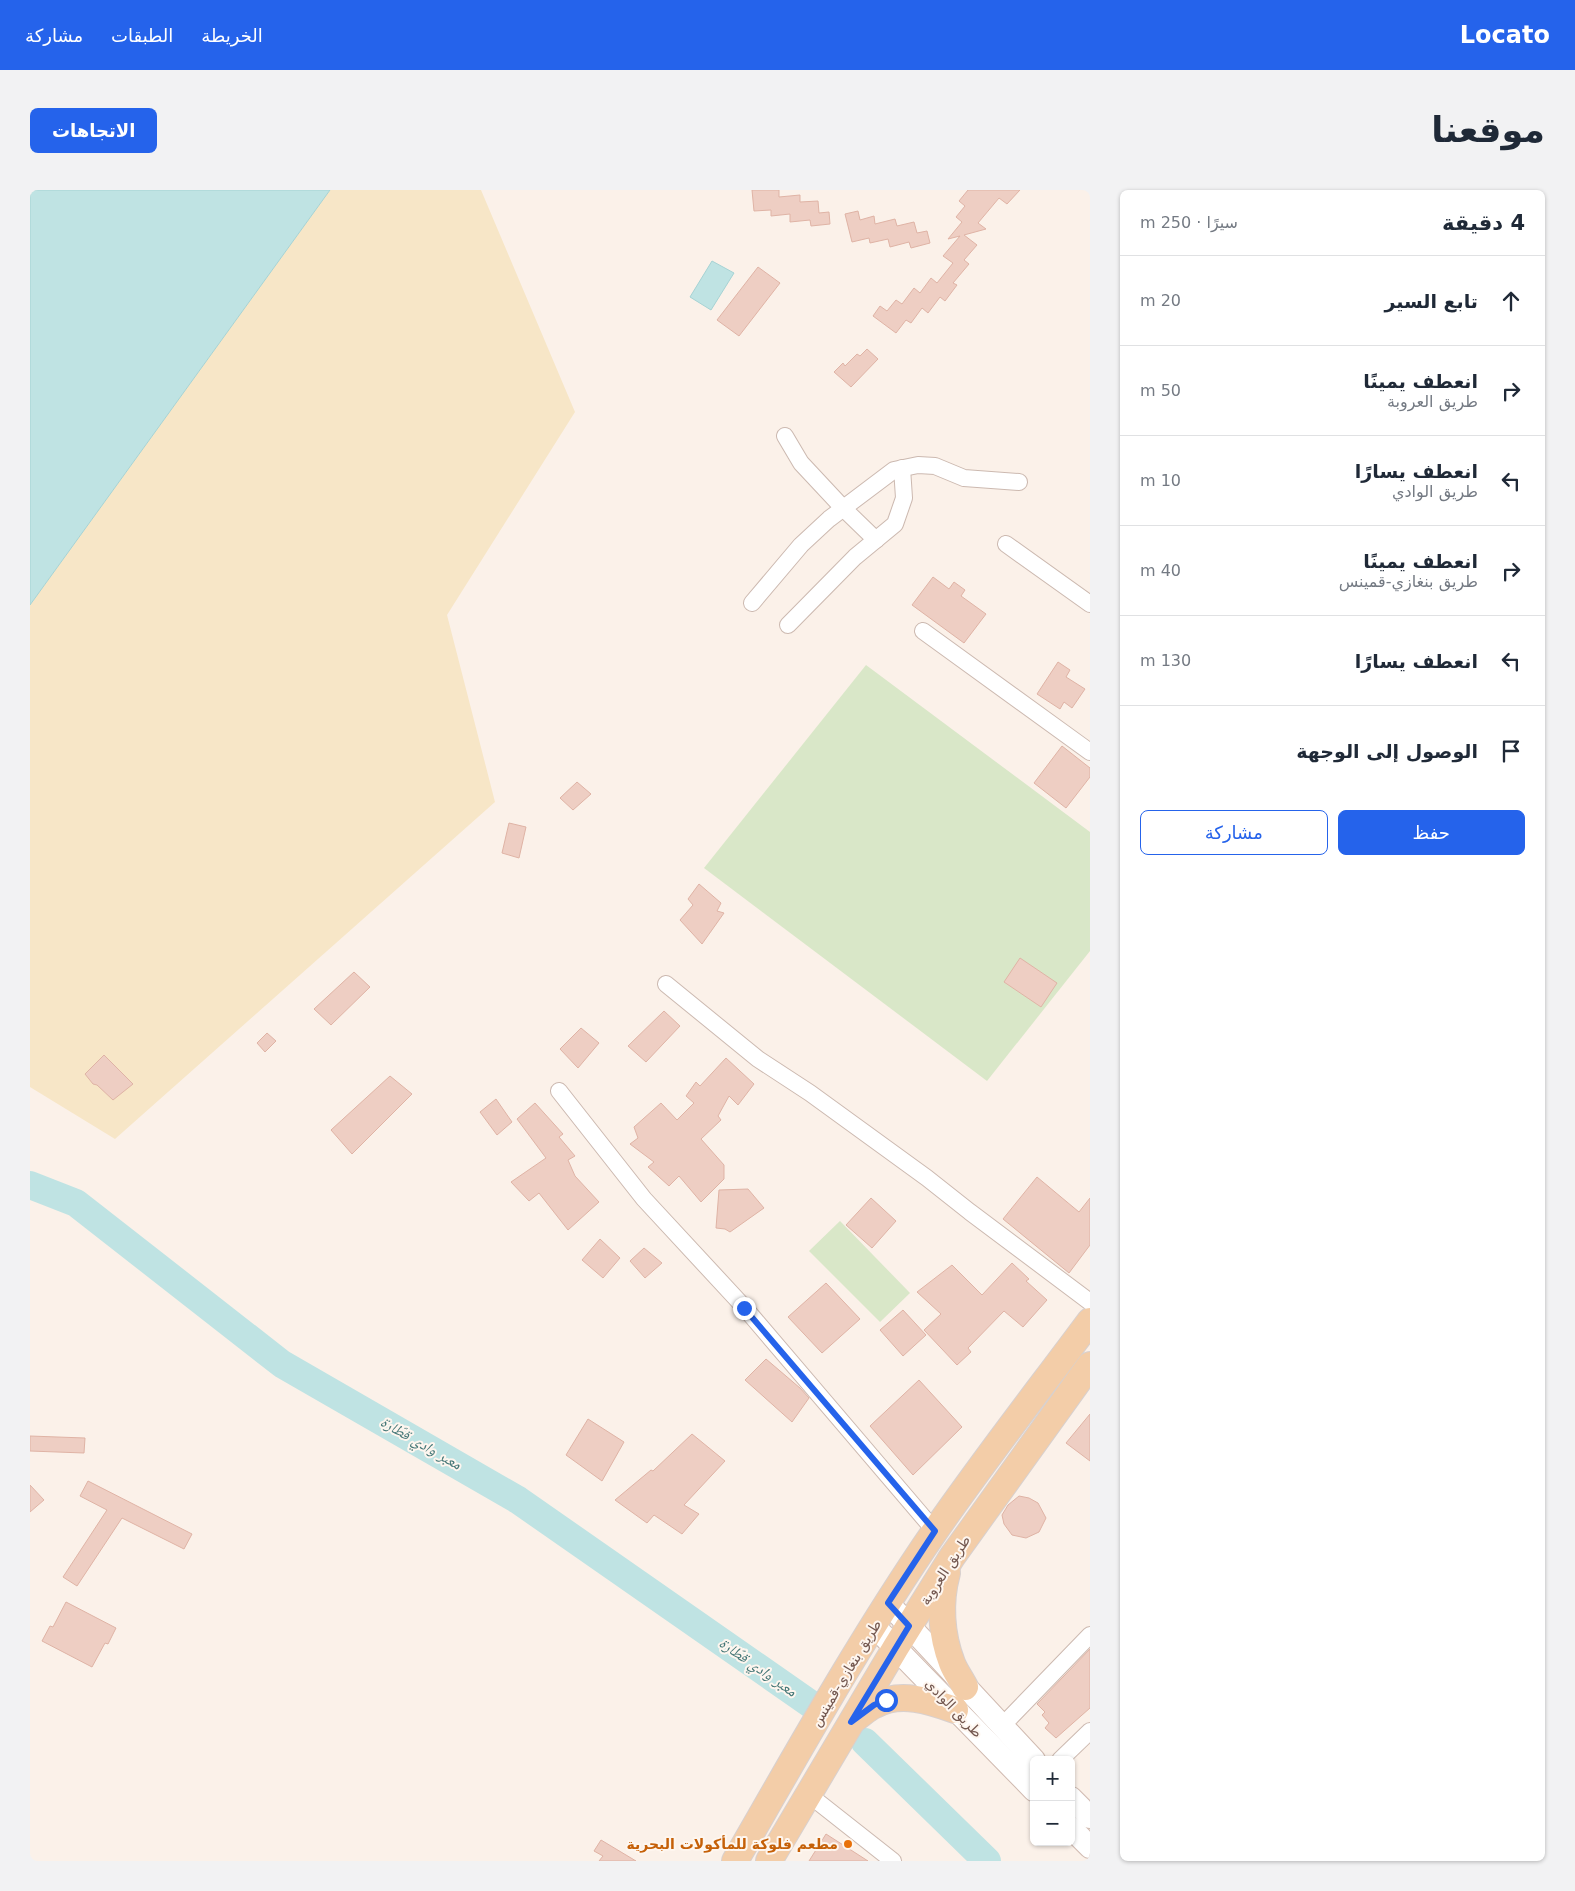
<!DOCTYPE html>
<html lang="ar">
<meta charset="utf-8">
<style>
:root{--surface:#fff;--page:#f2f2f3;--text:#1f2937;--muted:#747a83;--line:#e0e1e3;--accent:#2563eb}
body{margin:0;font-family:"DejaVu Sans","Noto Naskh Arabic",sans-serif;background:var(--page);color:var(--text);direction:rtl}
.controls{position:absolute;right:15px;bottom:15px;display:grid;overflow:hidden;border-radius:8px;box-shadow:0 1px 4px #0004}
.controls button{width:45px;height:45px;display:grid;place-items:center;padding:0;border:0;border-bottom:1px solid var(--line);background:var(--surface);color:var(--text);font:25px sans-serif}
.stop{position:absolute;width:15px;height:15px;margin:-11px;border:4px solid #2563eb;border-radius:50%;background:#fff}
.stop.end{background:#2563eb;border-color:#fff;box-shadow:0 1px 5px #0008}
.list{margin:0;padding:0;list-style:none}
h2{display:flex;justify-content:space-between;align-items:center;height:65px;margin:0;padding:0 20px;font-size:21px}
h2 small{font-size:16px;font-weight:400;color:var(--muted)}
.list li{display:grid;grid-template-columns:32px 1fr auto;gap:15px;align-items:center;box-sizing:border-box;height:90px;padding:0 20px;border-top:1px solid var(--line)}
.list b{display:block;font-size:19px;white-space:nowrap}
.list p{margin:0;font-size:16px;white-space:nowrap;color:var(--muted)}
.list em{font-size:16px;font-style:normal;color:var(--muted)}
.actions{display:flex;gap:10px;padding:15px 20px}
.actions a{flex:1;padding:11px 0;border:1px solid var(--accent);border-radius:8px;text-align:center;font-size:18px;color:var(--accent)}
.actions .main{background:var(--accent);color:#fff}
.icon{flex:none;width:28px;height:28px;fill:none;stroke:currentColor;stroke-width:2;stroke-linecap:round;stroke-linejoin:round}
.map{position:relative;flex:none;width:1060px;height:1671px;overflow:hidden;direction:ltr;border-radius:8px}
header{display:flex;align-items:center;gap:30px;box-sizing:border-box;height:70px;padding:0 25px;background:var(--accent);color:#fff}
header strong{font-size:24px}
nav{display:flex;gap:28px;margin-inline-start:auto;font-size:18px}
.intro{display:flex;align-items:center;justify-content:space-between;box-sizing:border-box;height:120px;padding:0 30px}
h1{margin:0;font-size:35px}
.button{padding:12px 22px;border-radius:8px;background:var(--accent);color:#fff;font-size:18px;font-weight:700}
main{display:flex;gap:30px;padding:0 30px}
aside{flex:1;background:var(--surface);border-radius:8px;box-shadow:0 1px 4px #0004}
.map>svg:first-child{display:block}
.green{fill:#d9e7c8}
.sand{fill:#f7e6c7}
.water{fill:#bfe3e3;stroke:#a6d3d4}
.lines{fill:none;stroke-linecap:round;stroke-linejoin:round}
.river{stroke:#bfe3e3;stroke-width:28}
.building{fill:#eecec3;stroke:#dfb3a5}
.street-casing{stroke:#ccb9b0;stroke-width:18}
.secondary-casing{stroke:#d0bab0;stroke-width:24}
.primary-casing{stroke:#d8d0ce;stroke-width:28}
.street{stroke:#fff;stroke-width:16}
.secondary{stroke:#fff;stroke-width:22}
.primary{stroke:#f3cda8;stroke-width:26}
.route{stroke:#2563eb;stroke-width:6}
.food-dot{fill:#e8710a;stroke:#fef6ef;stroke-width:2}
.labels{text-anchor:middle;stroke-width:4;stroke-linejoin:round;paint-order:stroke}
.street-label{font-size:14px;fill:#73574f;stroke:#fef6ef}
.food-label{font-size:14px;font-weight:bold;fill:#c56008;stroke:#fef6ef;text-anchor:end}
.water-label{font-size:15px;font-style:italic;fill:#437676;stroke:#fef6ef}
</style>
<header>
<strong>Locato</strong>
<nav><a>الخريطة</a><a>الطبقات</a><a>مشاركة</a></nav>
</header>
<div class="intro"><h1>موقعنا</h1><a class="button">الاتجاهات</a></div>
<main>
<aside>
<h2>4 دقيقة<small>سيرًا · 250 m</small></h2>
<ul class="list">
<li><svg class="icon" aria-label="ahead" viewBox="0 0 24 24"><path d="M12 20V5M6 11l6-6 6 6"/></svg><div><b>تابع السير</b></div><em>20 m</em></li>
<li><svg class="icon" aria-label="right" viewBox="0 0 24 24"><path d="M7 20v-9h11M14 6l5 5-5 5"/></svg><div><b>انعطف يمينًا</b><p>طريق العروبة</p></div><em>50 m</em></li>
<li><svg class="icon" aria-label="left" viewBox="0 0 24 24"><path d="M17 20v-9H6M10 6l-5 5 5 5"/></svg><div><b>انعطف يسارًا</b><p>طريق الوادي</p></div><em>10 m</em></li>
<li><svg class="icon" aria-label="right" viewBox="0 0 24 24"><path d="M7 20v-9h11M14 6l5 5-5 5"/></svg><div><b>انعطف يمينًا</b><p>طريق بنغازي-قمينس</p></div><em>40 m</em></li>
<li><svg class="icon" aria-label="left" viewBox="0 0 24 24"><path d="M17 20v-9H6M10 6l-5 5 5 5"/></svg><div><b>انعطف يسارًا</b></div><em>130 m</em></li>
<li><svg class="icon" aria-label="arrive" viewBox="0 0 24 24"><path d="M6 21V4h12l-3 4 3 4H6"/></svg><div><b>الوصول إلى الوجهة</b></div></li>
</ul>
<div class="actions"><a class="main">حفظ</a><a>مشاركة</a></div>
</aside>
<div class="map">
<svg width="1060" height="1671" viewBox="0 0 1060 1671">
<rect width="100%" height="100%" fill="#fbf1e9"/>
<g class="green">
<polygon points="836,475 1060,642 1060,761 957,891 674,678"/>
<polygon points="810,1031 880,1103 850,1132 779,1061"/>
</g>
<polygon class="sand" points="300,0 451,0 545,222 417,425 465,612 85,949 0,897 0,415"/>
<g class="water">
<polygon points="0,0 300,0 0,415"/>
<polygon points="682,71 704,83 681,120 660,107"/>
</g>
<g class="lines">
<g class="river">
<polyline points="0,995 46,1013 252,1174 488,1310 782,1515"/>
<polyline points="835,1552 957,1671"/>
</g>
</g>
<g class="building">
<polygon points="722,0 749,0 749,7 770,5 770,12 788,11 789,23 799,22 800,34 781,36 780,30 760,32 760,24 741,26 741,20 724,21"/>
<polygon points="938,0 990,0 977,14 969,8 948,33 956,39 934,45 947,55 934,70 939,74 923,93 927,95 915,111 910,107 898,123 892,118 881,133 876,130 866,143 843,126 850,116 857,121 866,110 872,114 884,98 890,103 901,88 907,93 923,73 913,66 930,46 918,49 932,32 926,27 935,16 929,11"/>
<polygon points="828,21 830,30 844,26 845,34 865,29 867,36 884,32 887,43 897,41 900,53 881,58 879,52 860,57 858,49 840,53 839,48 822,52 815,24"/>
<polygon points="728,77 750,93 709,146 687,130"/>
<polygon points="837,159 848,169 821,197 804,182 813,173 815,176 827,164 830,166"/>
<polygon points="903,387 919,399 924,392 935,400 931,406 956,424 934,453 882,415"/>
<polygon points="1028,472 1040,480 1036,487 1055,499 1042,518 1034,512 1030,519 1007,504"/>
<polygon points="1032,556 1060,578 1060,587 1036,618 1004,593"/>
<polygon points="547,592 561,604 543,620 530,608"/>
<polygon points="479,633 496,637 489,668 472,663"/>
<polygon points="669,694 691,713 687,721 694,723 672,754 650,730 663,715 658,709"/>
<polygon points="990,768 1027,793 1011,817 974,792"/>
<polygon points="324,782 340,797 301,835 284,819"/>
<polygon points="634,821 650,836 616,872 598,856"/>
<polygon points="551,838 569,853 548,878 530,859"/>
<polygon points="237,843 246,851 235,862 227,853"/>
<polygon points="74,865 103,894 83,910 67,895 63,894 55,884"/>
<polygon points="696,868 724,894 708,915 699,906 688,926 691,930 671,949 694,975 694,989 671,1012 649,986 639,996 618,977 624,972 600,954 608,948 604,937 631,913 647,930 664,913 656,906 666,892 670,896"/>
<polygon points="360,886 382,904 322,964 301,940"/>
<polygon points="466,909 482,932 467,945 450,922"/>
<polygon points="505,913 533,944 529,947 545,966 538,970 545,986 569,1012 538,1040 509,1003 499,1011 481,992 516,968 487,929"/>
<polygon points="1007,987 1049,1022 1060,1008 1060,1055 1039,1083 973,1029"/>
<polygon points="718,999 734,1018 700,1042 695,1039 686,1038 689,1000"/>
<polygon points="841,1008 866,1031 842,1058 816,1035"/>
<polygon points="570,1049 590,1068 573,1088 552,1070"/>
<polygon points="614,1058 632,1073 615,1088 600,1071"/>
<polygon points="982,1073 999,1089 996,1091 1017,1110 993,1137 974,1121 938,1158 941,1162 927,1175 894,1140 911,1124 887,1102 922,1075 952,1105"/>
<polygon points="796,1093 830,1129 792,1163 758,1127"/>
<polygon points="873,1120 896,1145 873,1166 850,1140"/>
<polygon points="736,1169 770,1198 779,1208 762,1232 715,1190"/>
<polygon points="889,1190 932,1237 883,1285 840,1236"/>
<polygon points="1060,1224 1060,1271 1036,1253"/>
<polygon points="558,1229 594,1252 572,1291 536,1265"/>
<polygon points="662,1244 695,1271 654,1315 669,1324 652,1344 624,1325 617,1333 585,1310 621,1280 623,1281"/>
<polygon points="0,1246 55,1248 54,1263 0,1261"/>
<polygon points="58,1291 162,1344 154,1359 92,1328 47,1396 33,1387 77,1320 50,1306"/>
<polygon points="0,1295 14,1310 0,1322"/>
<polygon points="989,1306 999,1308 1008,1313 1016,1328 1009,1342 996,1348 982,1345 974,1334 972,1325 978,1315"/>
<polygon points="36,1412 86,1438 78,1454 75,1453 62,1477 12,1451 20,1436 23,1437"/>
<polygon points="1060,1459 1060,1518 1026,1548 1015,1538 1019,1533 1012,1525 1015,1522 1007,1514"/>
<polygon points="796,1644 838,1671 779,1671"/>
<polygon points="571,1650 606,1671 569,1671 573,1666 564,1661"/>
</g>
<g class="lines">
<g class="street-casing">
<g id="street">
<polyline points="755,246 771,273 813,318 846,350"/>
<polyline points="976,354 1060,414"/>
<polyline points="722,413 771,355 799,329 864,280 888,275 905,276 934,288 989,292"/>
<polyline points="758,435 825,367 865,334 874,308 872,278"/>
<polyline points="893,441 1060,562"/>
<polyline points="636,794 728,869 780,903 897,988 940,1022 1060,1112"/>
<polyline points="529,901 614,1009 714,1117 905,1341"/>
<polyline points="971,1537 1060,1445"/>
<polyline points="1030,1570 1060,1541"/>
<polyline points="778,1604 863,1671"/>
</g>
</g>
<g class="secondary-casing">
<g id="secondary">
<polyline points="858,1413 1004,1570"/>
<polyline points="844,1436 1004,1600"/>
<polyline points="1041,1608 1060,1627"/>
<polyline points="1041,1638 1060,1657"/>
</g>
</g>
<g class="primary-casing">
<g id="primary">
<path d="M917 1383C909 1412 911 1445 922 1473 925 1481 931 1489 935 1497"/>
<path d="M826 1528C832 1524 838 1518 845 1515 870 1501 900 1511 925 1520"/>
<path d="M705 1671C769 1560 832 1447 905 1341 954 1270 1008 1201 1060 1131"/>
<polyline points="739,1671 866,1457 922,1367 1060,1175"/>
</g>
</g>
<use href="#street" class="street"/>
<use href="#secondary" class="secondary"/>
<use href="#primary" class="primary"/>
</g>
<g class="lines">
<polyline class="route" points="714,1118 905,1341 858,1413 879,1436 821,1532 844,1515 856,1510"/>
</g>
<circle class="food-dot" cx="818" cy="1654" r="5"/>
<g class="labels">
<g class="street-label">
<text transform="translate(915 1380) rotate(-57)" y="5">طريق العروبة</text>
<text transform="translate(816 1483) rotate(-59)" y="5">طريق بنغازي-قمينس</text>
<text transform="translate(924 1518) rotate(46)" y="5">طريق الوادي</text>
</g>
<g class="food-label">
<text x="808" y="1659">مطعم فلوكة للمأكولات البحرية</text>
</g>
<g class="water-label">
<text transform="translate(391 1253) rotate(30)" y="5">معبر وادي قطّارة</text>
<text transform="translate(728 1477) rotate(35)" y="5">معبر وادي قطّارة</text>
</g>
</g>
</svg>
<div class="controls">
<button>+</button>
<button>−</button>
</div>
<div class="stop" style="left:856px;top:1510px"></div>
<div class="stop end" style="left:714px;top:1118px"></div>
</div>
</main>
